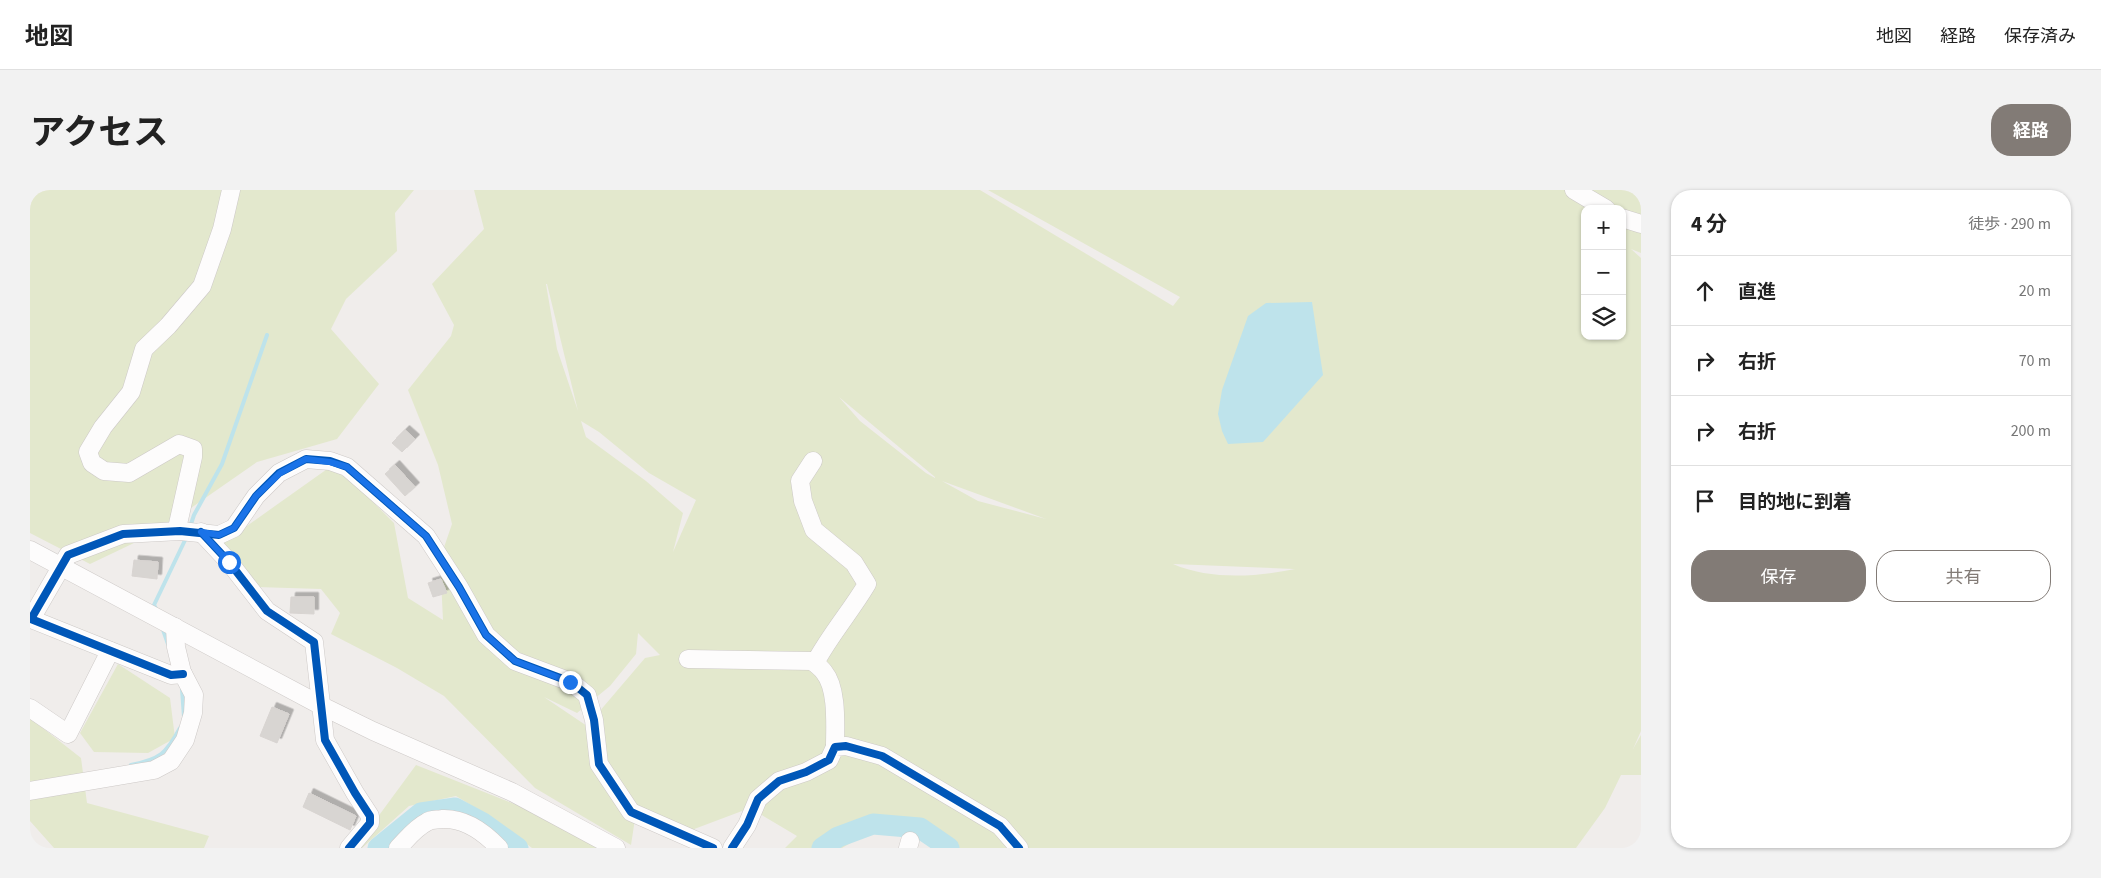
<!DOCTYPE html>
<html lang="ja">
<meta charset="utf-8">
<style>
:root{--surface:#fff;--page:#f2f2f2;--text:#222;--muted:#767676;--line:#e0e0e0;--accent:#827b76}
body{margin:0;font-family:"Source Sans 3","Noto Sans JP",sans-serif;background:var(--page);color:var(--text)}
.controls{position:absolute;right:15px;top:15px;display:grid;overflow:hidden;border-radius:10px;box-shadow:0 1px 4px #0004}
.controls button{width:45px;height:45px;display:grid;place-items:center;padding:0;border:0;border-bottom:1px solid var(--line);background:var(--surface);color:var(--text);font:25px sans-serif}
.stop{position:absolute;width:15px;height:15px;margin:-11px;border:4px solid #1a73e8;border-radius:50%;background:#fff}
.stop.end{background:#1a73e8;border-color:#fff;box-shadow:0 1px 5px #0008}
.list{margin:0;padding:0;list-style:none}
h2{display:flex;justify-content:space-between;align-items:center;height:65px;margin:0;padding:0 20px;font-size:21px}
h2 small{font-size:16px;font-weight:400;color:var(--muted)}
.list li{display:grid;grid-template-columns:32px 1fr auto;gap:15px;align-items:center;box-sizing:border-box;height:70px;padding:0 20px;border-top:1px solid var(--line)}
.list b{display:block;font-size:19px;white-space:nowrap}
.list em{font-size:16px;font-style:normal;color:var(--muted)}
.actions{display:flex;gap:10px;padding:15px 20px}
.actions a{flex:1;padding:11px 0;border:1px solid var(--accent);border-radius:20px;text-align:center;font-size:18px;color:var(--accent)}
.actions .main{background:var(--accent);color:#fff}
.icon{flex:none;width:28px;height:28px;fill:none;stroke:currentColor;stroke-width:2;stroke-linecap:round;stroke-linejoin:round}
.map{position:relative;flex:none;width:1611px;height:658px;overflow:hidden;border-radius:20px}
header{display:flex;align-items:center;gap:30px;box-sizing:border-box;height:70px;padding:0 25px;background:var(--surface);border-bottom:1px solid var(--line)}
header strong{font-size:24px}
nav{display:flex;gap:28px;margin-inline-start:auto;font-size:18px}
.intro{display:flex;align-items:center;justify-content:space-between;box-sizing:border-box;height:120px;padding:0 30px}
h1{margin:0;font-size:35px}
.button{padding:12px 22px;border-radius:20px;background:var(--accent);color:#fff;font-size:18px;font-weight:700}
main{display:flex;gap:30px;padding:0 30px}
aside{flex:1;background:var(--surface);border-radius:20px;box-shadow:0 1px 4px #0004}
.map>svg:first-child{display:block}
.green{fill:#e3e8cd;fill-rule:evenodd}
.water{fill:#bee3eb}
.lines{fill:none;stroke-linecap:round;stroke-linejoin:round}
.stream{stroke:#bee3eb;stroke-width:4}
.river{stroke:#bee3eb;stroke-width:21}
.building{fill:#d8d5d2;stroke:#d8d4d1;filter:url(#shadow)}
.minor-casing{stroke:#cdc9c7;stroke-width:19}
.minor{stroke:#fdfcfc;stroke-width:18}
.cycleway-casing{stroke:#fff;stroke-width:11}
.cycleway{stroke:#0057b8;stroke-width:8}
.route{stroke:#1a73e8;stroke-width:6}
</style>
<header>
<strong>地図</strong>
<nav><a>地図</a><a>経路</a><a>保存済み</a></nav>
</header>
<div class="intro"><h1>アクセス</h1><a class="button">経路</a></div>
<main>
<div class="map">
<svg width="1611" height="658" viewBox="0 0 1611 658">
<defs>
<filter id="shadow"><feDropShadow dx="4.5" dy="-4.5" stdDeviation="0" flood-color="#0004"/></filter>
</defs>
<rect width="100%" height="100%" fill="#f0edeb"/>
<g class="green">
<polygon points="0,0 384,0 365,23 367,61 316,109 301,139 349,194 307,249 227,272 125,343 60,374 0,343"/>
<path d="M444 0H950L1143 116 1150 107 958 0H1611V63L1601 59 1611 68V541L1603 559 1611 545V585H1591L1575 618 1546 658H908L890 638 852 635 812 658H755L767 646 720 618 651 644 605 629 601 655 505 598 414 506 367 478 301 444 310 423 291 399 226 397 190 355 300 277 325 294 364 333 378 408 413 430 410 369 422 334 408 275 378 200 421 146 424 135 402 94 454 39ZM1555 19H1592V146H1555ZM516 94H517L548 221 527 159ZM809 207 905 287V288L896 283 830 231ZM551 231 569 242 619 283 666 310 643 362 653 323 616 291 556 247ZM912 291 1016 329 948 311ZM1143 374 1264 379H1265C1226 387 1180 390 1143 374ZM608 443 630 465 615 468 557 536 514 507 547 523 580 496 606 464Z"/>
<polygon points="88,474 140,508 145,548 118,563 64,562 50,543"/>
<polygon points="0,528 51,568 57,613 179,646 174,658 24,658 0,631"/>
<polygon points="386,575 502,621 568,658 502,658 462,628 426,606 379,616 332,658 325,658"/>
</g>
<polygon class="water" points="1282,112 1293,185 1233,252 1198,254 1192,241 1188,224 1192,200 1218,126 1236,113"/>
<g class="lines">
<g class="stream">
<polyline points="160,337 164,325 192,274 237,145"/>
<polyline points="127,421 124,415 157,346"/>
<polyline points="132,437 138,454"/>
<polyline points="152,499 154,527"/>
<path d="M101 575C130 569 136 564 150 538"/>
</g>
<g class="river">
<polyline points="348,658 391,623 425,618 453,633 488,658"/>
<polyline points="792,658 808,647 843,634 890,638 919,658"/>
</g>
</g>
<g class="building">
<polygon points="375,240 385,249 372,262 362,253"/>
<polygon points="365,275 385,297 375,306 355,284"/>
<polygon points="104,370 128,372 127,389 102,386"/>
<polygon points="411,389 417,403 403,407 398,393"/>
<polygon points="261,407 284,407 284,424 260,423"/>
<polygon points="242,517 259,524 247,553 230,546"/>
<polygon points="279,603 326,626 320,640 273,617"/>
</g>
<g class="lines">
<g class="minor-casing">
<g id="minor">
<polyline points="1544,0 1576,19"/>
<polyline points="1592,28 1611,34"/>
<path d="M783 271 770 291 773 311 784 340 824 373 837 394C821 421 800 445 785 473"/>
<polyline points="150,341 148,334 163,267 163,259 149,254 99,283 74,281 62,273 58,262 73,237 101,202 114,159 138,136 172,96 192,39 201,0"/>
<polyline points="171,342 199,372 237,421 284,452 295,550 325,603 340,626 340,633 319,658"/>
<polyline points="0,360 292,516 343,541 482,602 586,658"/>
<path d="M658 469 782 471C786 474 791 478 794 482 808 499 805 536 805 557"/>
<polyline points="153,484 141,485 1,429 38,365 93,344 150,341 189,345 204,338 226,306 249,283 276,269 300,271 317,277 396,346 429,397 456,445 485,471 541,492 557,505 564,530 569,574 601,622 683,658"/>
<polyline points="0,518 38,544 80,461"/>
<polyline points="0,601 124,580 141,571 155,550 163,523 164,505 152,482 146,457 145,437"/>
<path d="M368 658C377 649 385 638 397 632 401 629 407 630 412 629 435 628 454 642 469 658"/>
<polyline points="702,658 717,635 728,609 749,591 776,582 799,570 805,557 816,556 852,566 970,636 989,658"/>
<polyline points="878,658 880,651"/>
</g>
</g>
<use href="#minor" class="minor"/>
<g class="cycleway-casing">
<g id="cycleway">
<polyline points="171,342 199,372 237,421 284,452 295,550 325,603 340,626 340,633 319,658"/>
<polyline points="153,484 141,485 1,429 38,365 93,344 150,341 189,345 204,338 226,306 249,283 276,269 300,271 317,277 396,346 429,397 456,445 485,471 541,492 557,505 564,530 569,574 601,622 683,658"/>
<polyline points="702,658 717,635 728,609 749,591 776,582 799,570 805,557 816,556 852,566 970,636 989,658"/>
</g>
</g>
<use href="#cycleway" class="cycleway"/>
</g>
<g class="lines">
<polyline class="route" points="199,372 171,342 189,345 204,338 226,306 250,283 276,269 300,272 317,277 396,346 429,397 456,445 485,471 540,492"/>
</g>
</svg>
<div class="controls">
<button>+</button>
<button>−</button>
<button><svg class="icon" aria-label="layers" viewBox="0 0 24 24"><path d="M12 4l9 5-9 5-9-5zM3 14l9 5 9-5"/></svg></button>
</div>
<div class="stop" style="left:199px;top:372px"></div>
<div class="stop end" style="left:540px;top:492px"></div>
</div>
<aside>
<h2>4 分<small>徒歩 · 290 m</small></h2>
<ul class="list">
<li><svg class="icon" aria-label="ahead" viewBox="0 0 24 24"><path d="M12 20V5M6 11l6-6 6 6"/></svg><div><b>直進</b></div><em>20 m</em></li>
<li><svg class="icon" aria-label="right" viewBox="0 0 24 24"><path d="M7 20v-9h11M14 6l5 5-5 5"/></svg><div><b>右折</b></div><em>70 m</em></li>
<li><svg class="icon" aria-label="right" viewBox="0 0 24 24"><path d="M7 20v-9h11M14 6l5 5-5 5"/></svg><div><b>右折</b></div><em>200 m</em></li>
<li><svg class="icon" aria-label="arrive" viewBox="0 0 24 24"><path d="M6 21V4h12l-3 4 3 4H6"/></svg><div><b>目的地に到着</b></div></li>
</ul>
<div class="actions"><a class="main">保存</a><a>共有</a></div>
</aside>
</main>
